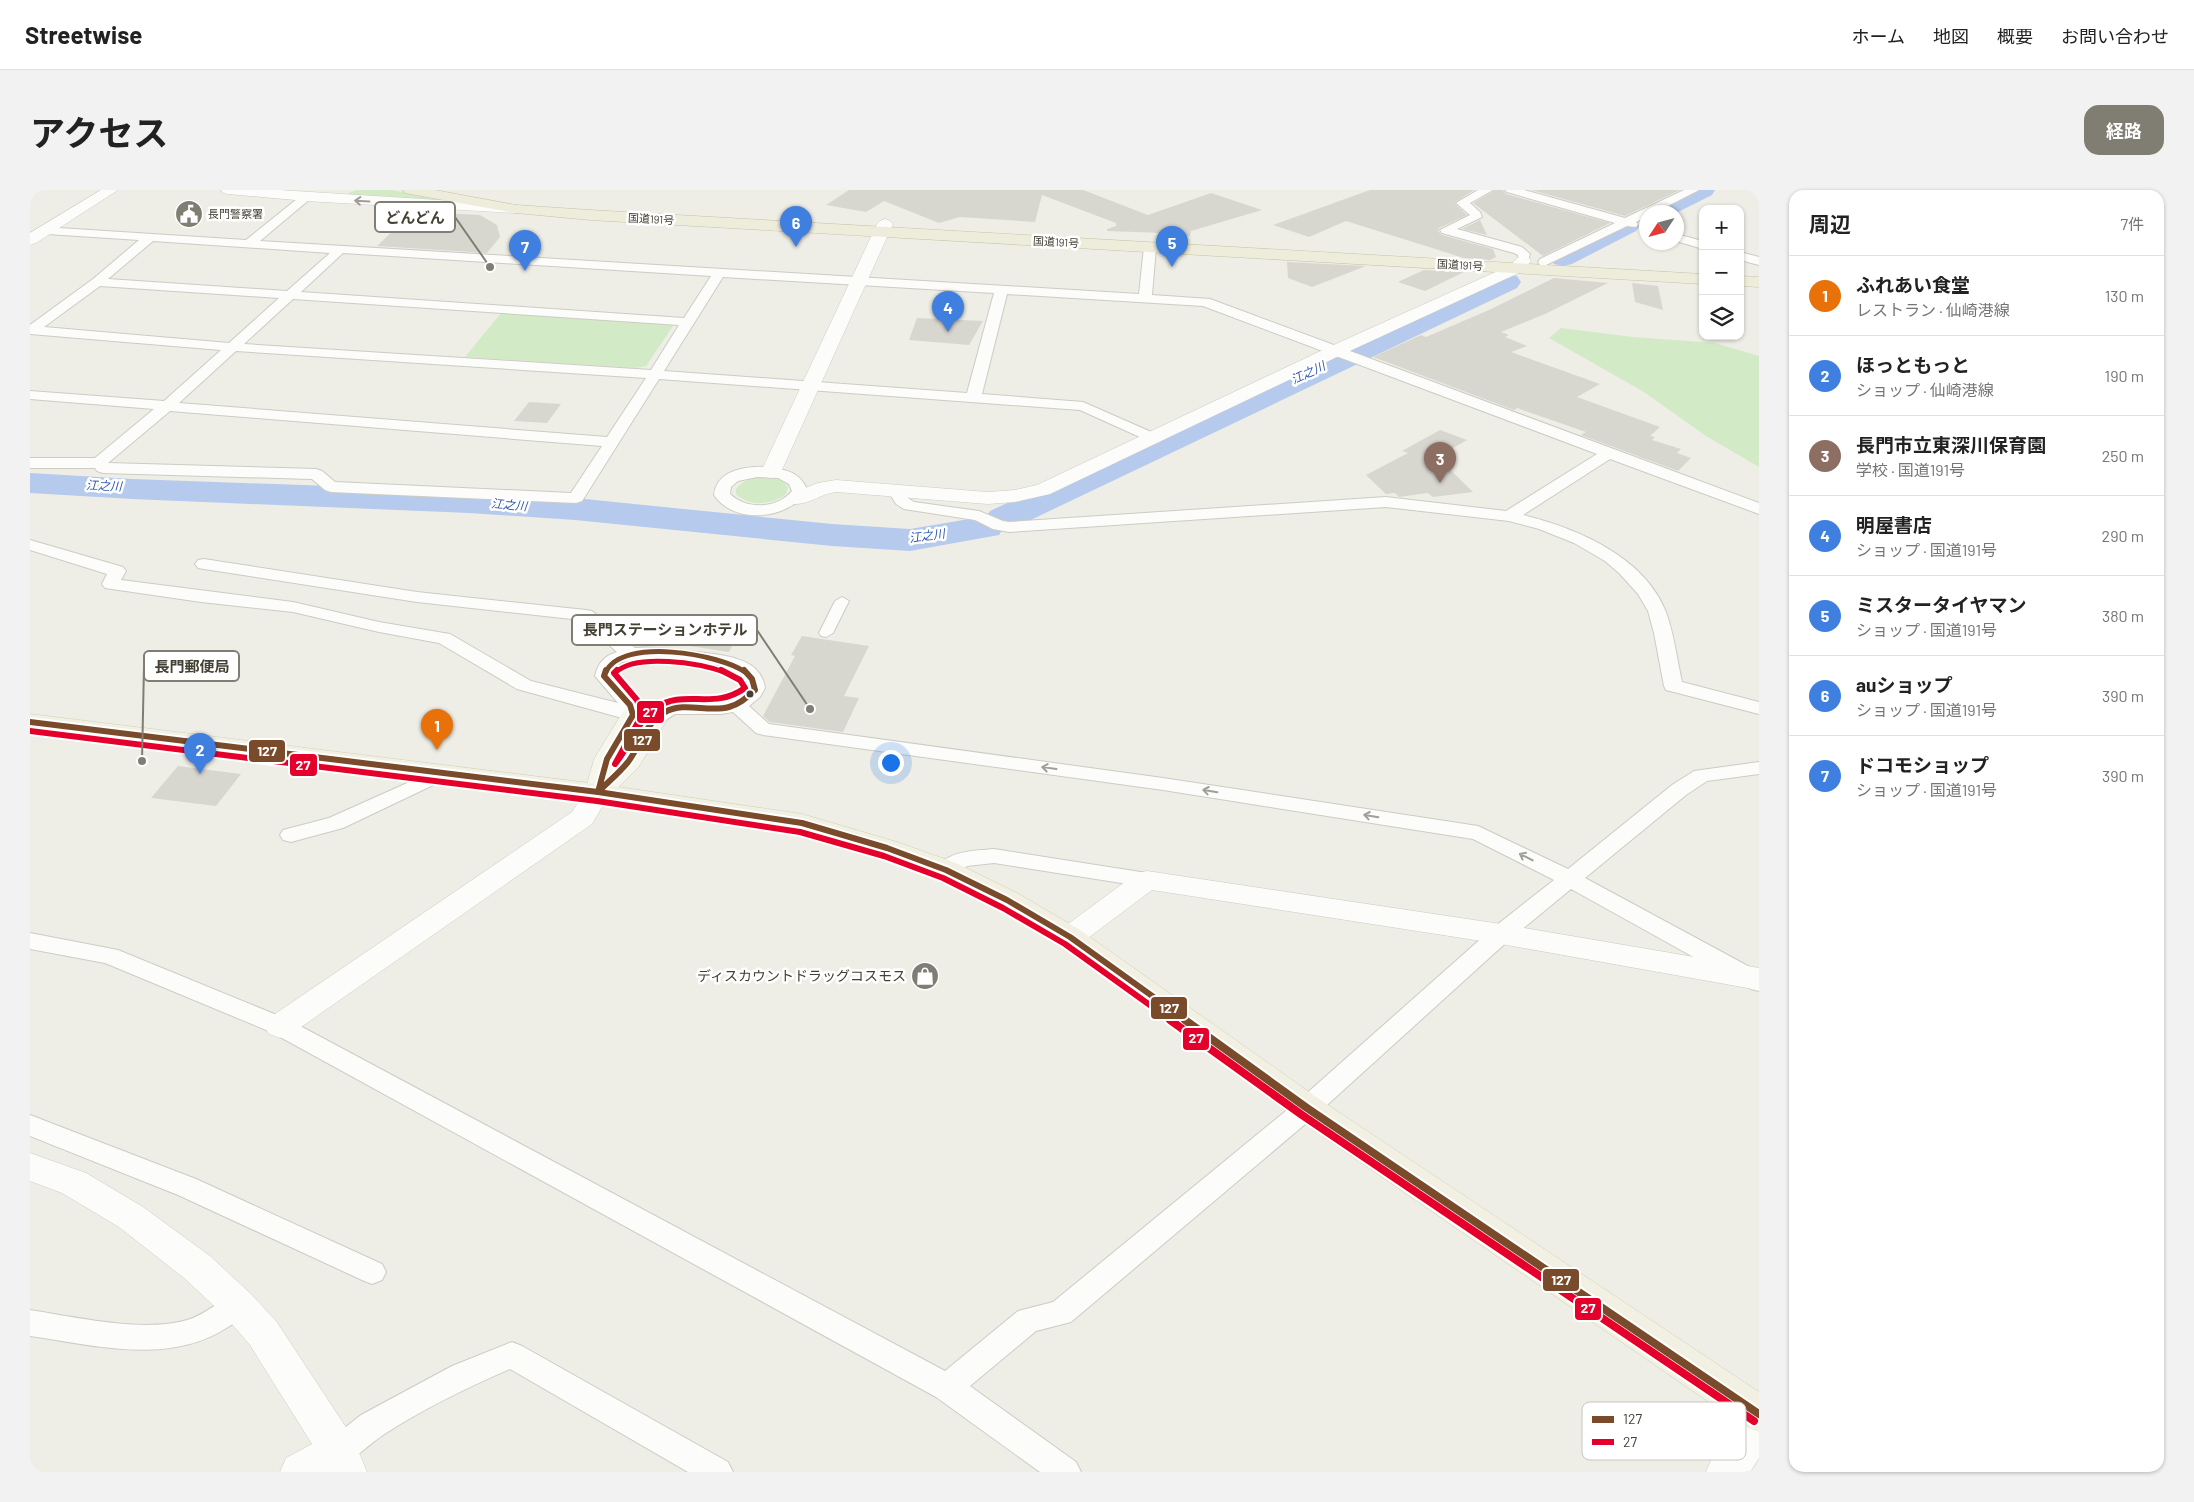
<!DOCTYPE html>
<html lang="ja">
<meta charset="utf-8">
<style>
:root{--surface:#fff;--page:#f2f2f2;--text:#222;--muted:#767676;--line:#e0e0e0;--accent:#807e72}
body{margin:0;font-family:Barlow,"Noto Sans JP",sans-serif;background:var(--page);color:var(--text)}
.controls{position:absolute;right:15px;top:15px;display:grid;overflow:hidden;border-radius:10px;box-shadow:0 1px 4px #0004}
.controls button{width:45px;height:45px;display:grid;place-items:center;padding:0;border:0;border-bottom:1px solid var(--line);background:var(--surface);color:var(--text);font:25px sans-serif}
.compass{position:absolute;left:1609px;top:15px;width:45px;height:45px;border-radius:50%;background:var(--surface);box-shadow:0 1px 4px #0004;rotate:234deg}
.you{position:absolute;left:860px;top:572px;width:18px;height:18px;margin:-12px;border:4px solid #fff;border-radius:50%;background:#1a73e8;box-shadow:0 0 0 8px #1a73e833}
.badge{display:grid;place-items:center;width:32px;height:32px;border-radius:50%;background:var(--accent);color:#fff;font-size:16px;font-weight:700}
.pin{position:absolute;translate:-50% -41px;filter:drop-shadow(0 1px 2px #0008)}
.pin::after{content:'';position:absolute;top:26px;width:18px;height:15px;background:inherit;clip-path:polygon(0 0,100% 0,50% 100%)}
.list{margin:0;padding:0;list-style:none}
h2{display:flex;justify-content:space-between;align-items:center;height:65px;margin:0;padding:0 20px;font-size:21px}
h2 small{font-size:16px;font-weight:400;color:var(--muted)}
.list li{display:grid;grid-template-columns:32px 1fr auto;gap:15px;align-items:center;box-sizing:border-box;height:80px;padding:0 20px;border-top:1px solid var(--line)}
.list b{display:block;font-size:19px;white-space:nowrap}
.list p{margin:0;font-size:16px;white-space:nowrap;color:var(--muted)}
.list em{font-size:16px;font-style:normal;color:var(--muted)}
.icon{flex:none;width:28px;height:28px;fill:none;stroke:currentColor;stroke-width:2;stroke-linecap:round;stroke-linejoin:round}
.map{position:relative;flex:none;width:1729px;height:1282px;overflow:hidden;border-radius:15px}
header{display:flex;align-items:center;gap:30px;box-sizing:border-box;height:70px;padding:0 25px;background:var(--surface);border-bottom:1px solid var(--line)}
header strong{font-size:24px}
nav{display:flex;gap:28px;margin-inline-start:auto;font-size:18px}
.intro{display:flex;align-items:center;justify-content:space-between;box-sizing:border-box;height:120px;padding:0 30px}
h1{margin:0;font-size:35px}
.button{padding:12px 22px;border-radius:15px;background:var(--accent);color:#fff;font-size:18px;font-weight:700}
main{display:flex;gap:30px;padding:0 30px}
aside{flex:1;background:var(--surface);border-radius:15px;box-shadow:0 1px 4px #0004}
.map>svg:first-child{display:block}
.green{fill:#d3eac6}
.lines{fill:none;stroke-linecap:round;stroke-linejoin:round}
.river{fill:#b6caed;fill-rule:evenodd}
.building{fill:#d8d7cf}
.pedestrian-casing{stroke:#ccccc4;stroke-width:2}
.minor-casing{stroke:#ccccc4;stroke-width:2}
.tertiary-casing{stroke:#ccccc4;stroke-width:1}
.secondary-casing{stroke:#ccccbc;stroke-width:1}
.primary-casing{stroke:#d1d0b4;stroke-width:1}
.trunk-casing{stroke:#c6c3a2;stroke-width:1}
.pedestrian{fill:#fcfcfb;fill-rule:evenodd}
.minor{fill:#fcfcfb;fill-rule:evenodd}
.tertiary{fill:#fcfcfb;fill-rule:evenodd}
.secondary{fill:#f6f6ed;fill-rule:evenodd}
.primary{fill:#f1f0e2;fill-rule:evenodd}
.trunk{fill:#eeeddc;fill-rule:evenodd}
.bus-1-far2-casing{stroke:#fff;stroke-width:8}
.bus-1-far1-casing{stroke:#fff;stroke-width:10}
.bus-1-casing{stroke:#fff;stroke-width:12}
.bus-2-far2-casing{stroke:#fff;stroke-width:8}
.bus-2-far1-casing{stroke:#fff;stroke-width:10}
.bus-2-casing{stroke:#fff;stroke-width:12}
.bus-1-far2{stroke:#7a4b2a;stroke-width:5}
.bus-1-far1{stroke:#7a4b2a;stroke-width:6}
.bus-1{stroke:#7a4b2a;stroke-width:8}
.bus-2-far2{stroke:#e4002b;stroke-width:5}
.bus-2-far1{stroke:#e4002b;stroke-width:6}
.bus-2{stroke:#e4002b;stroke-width:8}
.oneway{stroke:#a09e98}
.bus-dot{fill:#444134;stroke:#fff;stroke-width:2}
.labels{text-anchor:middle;stroke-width:5;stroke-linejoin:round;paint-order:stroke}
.far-poi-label{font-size:11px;fill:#444134;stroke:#fff;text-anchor:start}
.far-street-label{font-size:11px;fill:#444134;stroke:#fff}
.far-water-label{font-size:12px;font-style:italic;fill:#2d57af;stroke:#fff}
.poi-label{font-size:14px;fill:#444134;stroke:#fff;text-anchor:end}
.key{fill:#fff;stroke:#c7c6c2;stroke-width:1}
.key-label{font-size:14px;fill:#444134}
.leader{fill:none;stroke:#807e72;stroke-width:2}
.callout-dot{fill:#807e72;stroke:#fff;stroke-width:2}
.callout{fill:#fff;stroke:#807e72;stroke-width:2}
.callout-label{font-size:15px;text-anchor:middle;font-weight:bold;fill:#444134}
.line-badge{stroke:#fff;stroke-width:2}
.badge-label{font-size:14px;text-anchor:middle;font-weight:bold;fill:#fff}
</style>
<header>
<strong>Streetwise</strong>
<nav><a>ホーム</a><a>地図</a><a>概要</a><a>お問い合わせ</a></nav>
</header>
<div class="intro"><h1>アクセス</h1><a class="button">経路</a></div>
<main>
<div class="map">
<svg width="1729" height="1282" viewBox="0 0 1729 1282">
<rect width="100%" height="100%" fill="#eeeee6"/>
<g class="green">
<polygon points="326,0 362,0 424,12 309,7"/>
<polygon points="471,123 637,133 643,136 616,176 605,178 435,167"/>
<polygon points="1531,138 1603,147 1685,153 1729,166 1729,277 1676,246 1614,202 1519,148"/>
<path d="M734 287C743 288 752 289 758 297L756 304C743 315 719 317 706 304V299C712 290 723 288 734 287Z"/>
</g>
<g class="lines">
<g class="river">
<path d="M1655 0H1685L1682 5 1646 23 1616 22V27L1613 22C1620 13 1644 6 1655 0Z"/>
<polygon points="1597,28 1606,31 1610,36 1606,41 1542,74 1533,76 1524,74 1520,68 1524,62 1588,31"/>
<polygon points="1477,84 1487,86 1491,92 1487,98 986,337 972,340 969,345 880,361 802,356 545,330 439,323 102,309 0,303 0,283 102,289 439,301 545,308 802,334 880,339 957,326 960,321 1467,86"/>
</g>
</g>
<g class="building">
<polygon points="819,0 1053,0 1118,25 1181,3 1232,20 1161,41 1160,46 1132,45 1132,43 1077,41 1077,39 1086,36 1086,33 1012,5 1005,32 930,27 909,33 854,11 836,22 796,15"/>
<polygon points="1340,0 1444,0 1424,13 1437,25 1409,38 1408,41 1412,45 1463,59 1466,67 1460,70 1434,68 1316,31 1279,47 1243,35"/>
<polygon points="1465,0 1473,0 1476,4 1580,33 1513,66 1443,13"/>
<polygon points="1501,0 1650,0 1595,26"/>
<polygon points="392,22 450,25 467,35 470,47 457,63 347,56 373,31 382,32"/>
<polygon points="1450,30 1457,45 1432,39"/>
<polygon points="1257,72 1336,76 1282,97 1258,88"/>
<polygon points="1394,80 1434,82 1395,101 1368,92"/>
<polygon points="1524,88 1578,93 1515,124 1471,142 1479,145 1475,147 1497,156 1481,162 1570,194 1547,207 1630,237 1620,246 1625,247 1622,250 1651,259 1647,263 1661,268 1648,281 1551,245 1556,242 1487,218 1484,220 1343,167 1391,145 1396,147 1459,120"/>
<polygon points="1602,93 1628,96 1633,120 1605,112"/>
<polygon points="887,128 953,131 939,155 879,150"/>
<polygon points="499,212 531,214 517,233 484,231"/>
<polygon points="1410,240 1437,250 1407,267 1443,302 1403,307 1398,303 1369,307 1365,303 1356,304 1336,285 1378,263 1372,261"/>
<polygon points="674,435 711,439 699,462 660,456"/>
<polygon points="772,446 839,456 814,506 829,508 813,542 740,532 733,526 765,466 761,465"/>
<polygon points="148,576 211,584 186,616 121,608"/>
</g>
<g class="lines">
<g class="pedestrian-casing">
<polygon id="pedestrian" points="812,407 819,411 803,443 796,447 791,446 789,443 805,411"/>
</g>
<g class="minor-casing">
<g id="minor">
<polygon points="1448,0 1463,0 1440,13 1450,22 1452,27 1427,39 1492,57 1500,64 1497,74 1489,74 1488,65 1484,63 1412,43 1410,40 1440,25 1426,13"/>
<polygon points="1475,0 1494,0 1595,28 1654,0 1669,0 1626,22 1616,22 1616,27 1606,32 1608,34 1606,37 1597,36 1514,76 1510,75 1508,72 1510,69 1585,33 1477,2"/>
<polygon points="1722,0 1729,0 1729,3 1724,2"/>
<path d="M276 4 282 7 280 9 230 51 1109 104 1114 57 1116 54H1124L1126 57 1122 105 1180 109 1729 313V324L1580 269 1493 325C1546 338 1614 366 1636 422 1644 444 1647 469 1652 492L1729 512V524L1636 500 1634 496 1624 443 1618 421 1608 404 1589 383 1575 371 1544 353 1509 339 1479 331 1356 317 979 342 963 339 945 330 874 319 866 314 858 301 860 298H872L878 308 884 312 949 321 973 331 979 332 1356 307 1476 321 1567 264 1173 116 977 104 952 204 1053 212 1128 245 1131 248 1128 251 1123 253 1050 220 629 189 554 308 552 311 546 313 301 302 295 300 282 289 73 283 67 281 65 278H0V268H65L124 219 0 209V201L134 211 191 160 0 144V135L63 89 109 50 17 44 11 40 13 37 216 50 272 5ZM123 51 300 63 257 101 78 89ZM313 63 681 86 654 128 271 102ZM693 87 964 103 937 203 634 181ZM70 96 249 108 199 153 14 137ZM263 109 649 135 621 180 214 154ZM206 161 616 188 577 247 149 213ZM140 221 572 256 541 303 305 292 292 281 286 279 78 273Z"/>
<polygon points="1646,44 1673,51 1673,59 1646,51"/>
<polygon points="1710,62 1729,67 1729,75 1710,70"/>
<path d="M741 277C760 281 770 283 778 301 758 329 705 336 684 305 687 278 719 276 741 277ZM727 287 748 288 759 294 762 301C747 319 717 320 700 304L701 297 708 291Z"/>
<path d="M0 350 93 377 96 381 91 390 263 412 349 432 414 443 420 444 501 491 588 513 565 486C568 473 574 466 587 462L551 430 387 412 174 379 168 378 165 374 168 370 174 369 387 402 556 420 562 421 605 458C625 456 645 460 666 462 690 465 731 466 735 498L730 507 719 516 739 534 1133 588 1448 636 1538 679 1642 595 1664 581 1729 572V584L1677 591 1656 605 1555 688 1729 782V801L1721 799 1541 699 1479 750 1286 925 1041 1132 1006 1141 940 1196 1046 1272 1051 1282H1010L906 1207 241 842 75 773 0 759V743L88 760 259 830 915 1181 988 1121 1023 1112 1268 911 1463 738 1524 690 1443 649 1133 600 733 545 726 543 703 522 691 524H645C633 530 630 541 615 537L612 533C641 492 684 530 715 500L714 489 693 476 627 469H612L592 472 586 477 584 485 607 511 613 525 610 529 603 531 487 499 409 453 349 442 263 422 171 412 75 398 72 394 77 384 0 360Z"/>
<polygon points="413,577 420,579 423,583 420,587 313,638 261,652 253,650 250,645 253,640 299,628"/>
<path d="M964 659 1117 683 1125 685 1128 690 1125 695 1117 697 964 673 937 676 924 685 916 687 908 685 905 680C918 660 943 661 964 659Z"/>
<polygon points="0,925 166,989 352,1074 356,1082 352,1090 342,1094 332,1090 148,1005 0,946"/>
<path d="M208 1103 218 1106 222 1115C217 1126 208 1131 198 1137 139 1176 64 1155 0 1146V1120C45 1127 114 1143 157 1130 176 1125 190 1109 208 1103Z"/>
<path d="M482 1152 492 1156 698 1272 703 1282H658L480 1179C438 1197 391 1220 353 1245 338 1255 326 1269 309 1275L298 1271 294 1261 298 1251 331 1225 422 1176Z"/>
</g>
</g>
<g class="tertiary-casing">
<g id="tertiary">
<polygon points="71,0 88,0 6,53 0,55 0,43"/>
<polygon points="191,0 249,0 486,15 491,16 493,19 491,22 486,23 276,11 198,4 193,3"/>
<polygon points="855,29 860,31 863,34 751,282 748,286 741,288 734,286 731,282 847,34 850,31"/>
<path d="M1493 66 1499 68 1501 71 1493 81 1311 165 1020 304 985 312 958 314 806 302C789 304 775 318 758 313L755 309 758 305 788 293 806 290 958 302 985 300 1007 295 1299 157 1481 75 1487 68Z"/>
<polygon points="568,594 577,596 581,602 562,634 261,844 250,848 239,844 234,836 239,828 542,622 559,596"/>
<polygon points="1117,681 1471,734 1729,778 1729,800 1471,754 1122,700 1050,754 1040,757 1030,754 1025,747 1030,740 1107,683"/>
<polygon points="0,963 56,983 113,1017 180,1066 221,1104 246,1131 323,1248 337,1282 250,1282 256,1268 282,1254 220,1155 195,1126 154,1088 89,1037 32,1003 0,991"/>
<polygon points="1729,1217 1729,1268 1720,1282 1676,1282 1682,1268 1715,1222"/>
</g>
</g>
<g class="secondary-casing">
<polygon id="secondary" points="603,517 612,520 616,525 614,527 622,525 631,528 635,533 608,578 577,608 568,610 559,608 555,602 564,569 594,520"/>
</g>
<g class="primary-casing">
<polygon id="primary" points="0,524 568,594 772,624 867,652 926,673 987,703 1050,740 1289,909 1729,1202 1729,1242 1715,1237 1265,927 1030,754 967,717 906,687 847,664 770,641 568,610 0,540"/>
</g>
<g class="trunk-casing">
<g id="trunk">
<polygon points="373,0 405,0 486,15 560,20 1673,84 1673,94 560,30 486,23 380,4 375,3"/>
<polygon points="1710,86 1729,87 1729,97 1710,96"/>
</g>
</g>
<use href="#pedestrian" class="pedestrian"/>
<use href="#minor" class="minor"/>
<use href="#tertiary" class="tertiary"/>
<use href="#secondary" class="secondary"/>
<use href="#primary" class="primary"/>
<use href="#trunk" class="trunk"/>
<g class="bus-1-far2-casing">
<path id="bus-1-far2" d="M576 482C592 447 690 464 715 482"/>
</g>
<g class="bus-1-far1-casing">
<g id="bus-1-far1">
<path d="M576 480 574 486 600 515 603 525 577 569 568 602C578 592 589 583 598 572 610 556 616 532 635 522 655 511 678 523 699 517 710 514 717 507 725 500L722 489 714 480"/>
<polyline points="0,532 568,602 772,633 857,658 916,680 977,710 1040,747 1157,831"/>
</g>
</g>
<g class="bus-1-casing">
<polyline id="bus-1" points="1155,830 1277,918 1729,1224"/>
</g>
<g class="bus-2-far2-casing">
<path id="bus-2-far2" d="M586 482C607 463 669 473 694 482"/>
</g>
<g class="bus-2-far1-casing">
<g id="bus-2-far1">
<path d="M587 480 584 483 607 510 612 525 585 574C600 556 607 531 626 518 654 498 683 521 715 498L710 490 691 480"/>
<polyline points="0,541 567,611 770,642 854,666 913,688 973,718 1035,754 1142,831"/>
</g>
</g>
<g class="bus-2-casing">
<polyline id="bus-2" points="1140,830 1272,925 1724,1231"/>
</g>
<use href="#bus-1-far2" class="bus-1-far2"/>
<use href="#bus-1-far1" class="bus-1-far1"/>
<use href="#bus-1" class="bus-1"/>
<use href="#bus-2-far2" class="bus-2-far2"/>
<use href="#bus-2-far1" class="bus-2-far1"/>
<use href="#bus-2" class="bus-2"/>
</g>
<defs><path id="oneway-shaft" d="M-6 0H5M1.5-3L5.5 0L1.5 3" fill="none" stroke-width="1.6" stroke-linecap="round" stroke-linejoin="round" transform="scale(1.25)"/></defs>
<g class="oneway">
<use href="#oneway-shaft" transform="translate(332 11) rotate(-177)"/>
<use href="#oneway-shaft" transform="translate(1019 578) rotate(-172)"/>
<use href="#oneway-shaft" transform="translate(1180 601) rotate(-171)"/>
<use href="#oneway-shaft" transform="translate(1341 626) rotate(-171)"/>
<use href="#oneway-shaft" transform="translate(1496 667) rotate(-153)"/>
</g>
<defs>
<g id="civic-disc" transform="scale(1.4375)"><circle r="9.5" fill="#807e72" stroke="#fff"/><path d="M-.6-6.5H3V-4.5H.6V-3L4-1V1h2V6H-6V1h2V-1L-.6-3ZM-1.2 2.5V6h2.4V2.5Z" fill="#fff"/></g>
<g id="shop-disc" transform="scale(1.4375)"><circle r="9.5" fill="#807e72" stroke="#fff"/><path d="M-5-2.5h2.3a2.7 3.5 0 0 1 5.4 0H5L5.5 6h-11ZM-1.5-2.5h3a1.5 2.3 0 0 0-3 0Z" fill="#fff"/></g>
</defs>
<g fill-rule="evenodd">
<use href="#civic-disc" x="159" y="24"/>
<use href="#shop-disc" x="895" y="786"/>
</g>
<circle class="bus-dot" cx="720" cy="504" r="4.5"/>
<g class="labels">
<g class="far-poi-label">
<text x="178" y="28">長門警察署</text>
</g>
<g class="far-street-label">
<text transform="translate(621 29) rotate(3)" y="4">国道191号</text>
<text transform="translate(1026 52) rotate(3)" y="4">国道191号</text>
<text transform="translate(1430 75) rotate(3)" y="4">国道191号</text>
</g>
<g class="far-water-label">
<text transform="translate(1278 183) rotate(-25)" y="4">江之川</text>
<text transform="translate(74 296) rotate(2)" y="4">江之川</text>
<text transform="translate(479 315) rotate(5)" y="4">江之川</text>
<text transform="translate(897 346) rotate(-8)" y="4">江之川</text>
</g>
<g class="poi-label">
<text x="876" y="791">ディスカウントドラッグコスモス</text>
</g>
</g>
<rect x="1552" y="1212" width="164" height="58" rx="8" class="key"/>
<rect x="1562" y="1226" width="22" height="7" fill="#7a4b2a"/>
<rect x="1562" y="1249" width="22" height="6" fill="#e4002b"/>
<g class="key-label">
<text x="1593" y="1234">127</text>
<text x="1593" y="1257">27</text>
</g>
<path class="leader" d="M460 77L425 27M780 519L727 440M112 571L114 476"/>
<g class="callout-dot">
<circle cx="460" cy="77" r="5"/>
<circle cx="780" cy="519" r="5"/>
<circle cx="112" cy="571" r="5"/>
</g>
<g class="callout">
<rect x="345" y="12" width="80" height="30" rx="5"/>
<rect x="542" y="425" width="185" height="30" rx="5"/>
<rect x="114" y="461" width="95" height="30" rx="5"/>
</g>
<g class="callout-label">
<text x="385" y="33">どんどん</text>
<text x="635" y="445">長門ステーションホテル</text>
<text x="162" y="482">長門郵便局</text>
</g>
<g class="line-badge">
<rect x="606" y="510" width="29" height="24" rx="5" fill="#e4002b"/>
<rect x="593" y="538" width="38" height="24" rx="5" fill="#7a4b2a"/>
<rect x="218" y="549" width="38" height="24" rx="5" fill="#7a4b2a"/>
<rect x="259" y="563" width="29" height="24" rx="5" fill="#e4002b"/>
<rect x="1120" y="806" width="38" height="24" rx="5" fill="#7a4b2a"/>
<rect x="1152" y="837" width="28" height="24" rx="5" fill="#e4002b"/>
<rect x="1512" y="1078" width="38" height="24" rx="5" fill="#7a4b2a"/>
<rect x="1544" y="1107" width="28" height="24" rx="5" fill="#e4002b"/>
</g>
<g class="badge-label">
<text x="620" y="527">27</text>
<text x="612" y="555">127</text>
<text x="237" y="566">127</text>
<text x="273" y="580">27</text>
<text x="1139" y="823">127</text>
<text x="1166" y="853">27</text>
<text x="1531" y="1095">127</text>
<text x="1558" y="1123">27</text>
</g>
</svg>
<div class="controls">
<button>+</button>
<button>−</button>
<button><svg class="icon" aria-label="layers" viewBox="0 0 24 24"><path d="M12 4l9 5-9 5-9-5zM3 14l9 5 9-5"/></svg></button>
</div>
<svg class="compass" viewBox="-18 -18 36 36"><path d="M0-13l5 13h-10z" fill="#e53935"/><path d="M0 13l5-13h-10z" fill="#767676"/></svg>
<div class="you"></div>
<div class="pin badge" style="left:407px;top:560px;background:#e8710a">1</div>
<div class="pin badge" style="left:170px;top:584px;background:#3f7fe0">2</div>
<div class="pin badge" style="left:1410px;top:293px;background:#8d6e63">3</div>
<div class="pin badge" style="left:918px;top:142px;background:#3f7fe0">4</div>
<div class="pin badge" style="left:1142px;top:77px;background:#3f7fe0">5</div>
<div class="pin badge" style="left:766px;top:57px;background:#3f7fe0">6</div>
<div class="pin badge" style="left:495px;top:81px;background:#3f7fe0">7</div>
</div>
<aside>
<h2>周辺<small>7件</small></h2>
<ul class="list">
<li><span class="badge" style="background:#e8710a">1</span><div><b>ふれあい食堂</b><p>レストラン · 仙崎港線</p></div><em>130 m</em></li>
<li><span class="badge" style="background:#3f7fe0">2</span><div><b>ほっともっと</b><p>ショップ · 仙崎港線</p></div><em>190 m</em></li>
<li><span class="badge" style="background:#8d6e63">3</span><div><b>長門市立東深川保育園</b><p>学校 · 国道191号</p></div><em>250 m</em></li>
<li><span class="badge" style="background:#3f7fe0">4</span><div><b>明屋書店</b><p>ショップ · 国道191号</p></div><em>290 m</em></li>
<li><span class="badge" style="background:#3f7fe0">5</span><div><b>ミスタータイヤマン</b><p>ショップ · 国道191号</p></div><em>380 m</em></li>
<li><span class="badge" style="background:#3f7fe0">6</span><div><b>auショップ</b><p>ショップ · 国道191号</p></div><em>390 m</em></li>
<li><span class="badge" style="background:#3f7fe0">7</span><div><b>ドコモショップ</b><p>ショップ · 国道191号</p></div><em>390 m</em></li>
</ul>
</aside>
</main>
